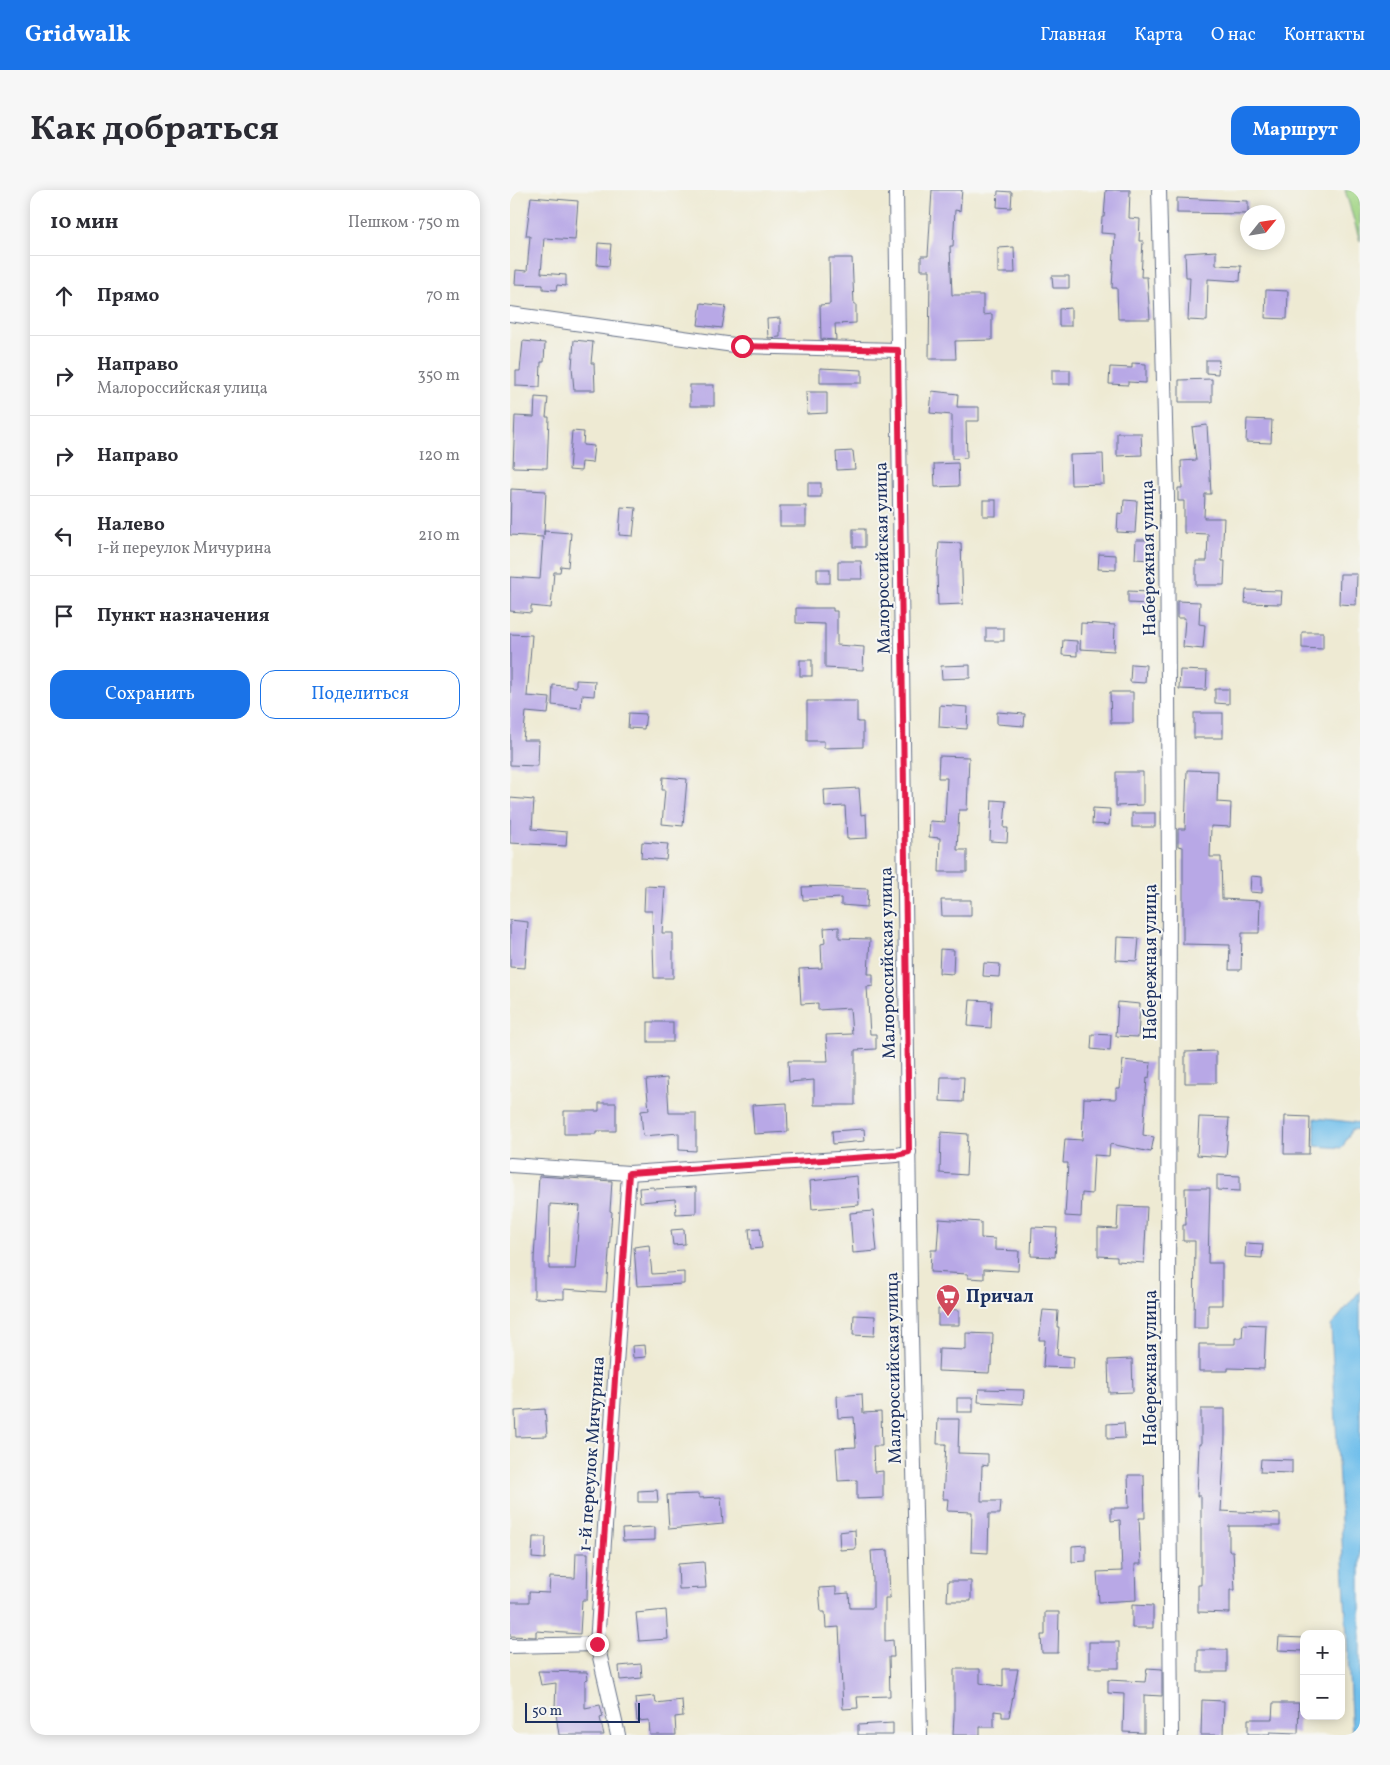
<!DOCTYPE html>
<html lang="ru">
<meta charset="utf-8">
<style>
:root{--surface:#fff;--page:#f7f7f7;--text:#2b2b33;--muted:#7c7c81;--line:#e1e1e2;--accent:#1a73e8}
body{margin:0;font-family:Vollkorn,serif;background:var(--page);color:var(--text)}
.controls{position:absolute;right:15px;bottom:15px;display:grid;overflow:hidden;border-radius:10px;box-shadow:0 2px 12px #0003}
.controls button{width:45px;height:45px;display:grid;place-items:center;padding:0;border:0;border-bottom:1px solid var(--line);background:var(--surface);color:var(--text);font:25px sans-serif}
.compass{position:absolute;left:730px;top:15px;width:45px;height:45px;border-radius:50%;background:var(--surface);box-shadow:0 2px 12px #0003;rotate:60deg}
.scale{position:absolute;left:15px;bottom:12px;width:115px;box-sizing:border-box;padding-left:5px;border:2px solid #1b2f5e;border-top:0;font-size:14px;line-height:18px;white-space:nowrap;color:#1b2f5e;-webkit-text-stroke:4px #f6f6f2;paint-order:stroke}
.stop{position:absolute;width:15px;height:15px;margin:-11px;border:4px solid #e11d48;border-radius:50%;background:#fff}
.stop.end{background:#e11d48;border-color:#fff;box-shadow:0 1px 5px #0008}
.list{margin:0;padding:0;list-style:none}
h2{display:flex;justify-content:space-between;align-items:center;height:65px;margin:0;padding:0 20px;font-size:21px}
h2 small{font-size:16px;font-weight:400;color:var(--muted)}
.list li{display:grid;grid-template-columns:32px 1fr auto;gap:15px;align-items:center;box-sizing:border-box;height:80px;padding:0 20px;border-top:1px solid var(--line)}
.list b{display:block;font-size:19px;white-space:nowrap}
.list p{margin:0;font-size:16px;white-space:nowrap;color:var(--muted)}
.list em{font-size:16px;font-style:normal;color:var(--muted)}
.actions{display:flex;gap:10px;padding:15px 20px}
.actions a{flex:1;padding:11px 0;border:1px solid var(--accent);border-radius:15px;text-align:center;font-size:18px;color:var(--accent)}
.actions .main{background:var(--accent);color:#fff}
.icon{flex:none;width:28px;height:28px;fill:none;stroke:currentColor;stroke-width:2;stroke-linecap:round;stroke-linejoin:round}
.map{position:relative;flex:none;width:850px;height:1545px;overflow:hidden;border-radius:15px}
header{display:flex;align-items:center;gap:30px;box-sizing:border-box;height:70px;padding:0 25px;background:var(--accent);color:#fff}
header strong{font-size:24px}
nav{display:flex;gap:28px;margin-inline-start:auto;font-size:18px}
.intro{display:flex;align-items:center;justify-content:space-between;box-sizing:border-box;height:120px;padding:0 30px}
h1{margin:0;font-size:35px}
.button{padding:12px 22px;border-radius:15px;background:var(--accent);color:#fff;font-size:18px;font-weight:700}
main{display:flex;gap:30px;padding:0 30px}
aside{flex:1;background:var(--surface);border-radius:15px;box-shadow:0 2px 12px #0003}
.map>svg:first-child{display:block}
.green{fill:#a2d585;stroke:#5e8272}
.water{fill:#71bfeb;stroke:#4677a4}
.building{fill:#b8a8e6;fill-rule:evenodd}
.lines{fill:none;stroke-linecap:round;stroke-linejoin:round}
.street-casing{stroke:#657087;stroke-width:16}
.street{stroke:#fff;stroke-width:14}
.route{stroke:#e11d48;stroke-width:6}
.labels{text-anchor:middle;stroke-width:4;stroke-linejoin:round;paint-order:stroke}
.street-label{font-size:18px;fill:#1b2f5e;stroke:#f6f6f2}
.poi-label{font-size:18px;font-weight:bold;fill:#1b2f5e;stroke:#f6f6f2;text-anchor:start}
</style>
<header>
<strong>Gridwalk</strong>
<nav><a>Главная</a><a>Карта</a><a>О нас</a><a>Контакты</a></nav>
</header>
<div class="intro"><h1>Как добраться</h1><a class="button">Маршрут</a></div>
<main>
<aside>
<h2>10 мин<small>Пешком · 750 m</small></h2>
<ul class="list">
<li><svg class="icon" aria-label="ahead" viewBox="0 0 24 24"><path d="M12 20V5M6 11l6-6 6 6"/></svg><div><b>Прямо</b></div><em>70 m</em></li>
<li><svg class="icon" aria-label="right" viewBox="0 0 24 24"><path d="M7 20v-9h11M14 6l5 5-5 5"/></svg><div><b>Направо</b><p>Малороссийская улица</p></div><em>350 m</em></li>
<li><svg class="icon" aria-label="right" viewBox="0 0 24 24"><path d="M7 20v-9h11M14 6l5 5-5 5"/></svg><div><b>Направо</b></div><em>120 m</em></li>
<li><svg class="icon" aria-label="left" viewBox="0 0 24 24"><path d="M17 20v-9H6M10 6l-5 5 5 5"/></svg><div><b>Налево</b><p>1-й переулок Мичурина</p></div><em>210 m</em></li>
<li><svg class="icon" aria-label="arrive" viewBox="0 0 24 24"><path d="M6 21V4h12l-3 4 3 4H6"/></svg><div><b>Пункт назначения</b></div></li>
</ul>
<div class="actions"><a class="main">Сохранить</a><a>Поделиться</a></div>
</aside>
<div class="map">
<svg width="850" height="1545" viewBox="0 0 850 1545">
<rect width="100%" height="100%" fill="#f6f6f2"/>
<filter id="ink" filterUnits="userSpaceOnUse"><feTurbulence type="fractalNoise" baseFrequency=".02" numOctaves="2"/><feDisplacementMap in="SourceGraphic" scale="10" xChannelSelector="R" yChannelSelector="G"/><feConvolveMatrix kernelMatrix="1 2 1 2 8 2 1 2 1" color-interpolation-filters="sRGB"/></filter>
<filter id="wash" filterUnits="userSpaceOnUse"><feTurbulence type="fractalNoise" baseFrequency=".0096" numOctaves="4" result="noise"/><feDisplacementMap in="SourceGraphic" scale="20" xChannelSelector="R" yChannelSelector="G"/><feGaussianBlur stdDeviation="1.12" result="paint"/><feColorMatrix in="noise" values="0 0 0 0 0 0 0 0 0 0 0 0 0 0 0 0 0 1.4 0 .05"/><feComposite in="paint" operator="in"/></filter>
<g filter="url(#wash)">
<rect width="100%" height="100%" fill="#eeead3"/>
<polygon class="green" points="835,0 850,0 850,51"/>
<g class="water">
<polygon points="805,928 850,933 850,940 842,939 832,958 805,956"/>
<polygon points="850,1101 850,1545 842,1545 821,1136"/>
</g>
<g id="blocks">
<g class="building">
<polygon points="422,0 452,0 450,21 445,20 443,56 440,56 442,105 473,105 473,125 482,124 482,150 445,151 446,169 419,169 420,80 411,80 411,66 418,66"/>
<polygon points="596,0 620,0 619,28 630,29 629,51 633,51 631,87 637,87 640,129 608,129 607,98 602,98 605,44 591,43 592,27 594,27"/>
<polygon points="488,1 502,2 501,18 487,17"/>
<polygon points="21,7 68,11 65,50 34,48 31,83 56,85 56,96 47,95 46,100 33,99 33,95 5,94 6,80 17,81 20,46 16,46"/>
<polygon points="667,8 738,11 738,24 667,23"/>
<polygon points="88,53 101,54 99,76 87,75"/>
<polygon points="504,57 505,83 488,83 488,58"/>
<polygon points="706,61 706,75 731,76 730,91 698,89 697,131 678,130 680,87 676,87 675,63"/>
<polygon points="319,68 342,68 344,114 346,114 346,133 325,134 326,150 311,149 310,115 320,114"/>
<polygon points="542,86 559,86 559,98 543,98"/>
<polygon points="756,100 778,101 777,129 755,128"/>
<polygon points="191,113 216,116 212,138 188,135"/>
<polygon points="561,118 561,136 549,136 549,119"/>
<polygon points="270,128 270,147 258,148 257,129"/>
<polygon points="64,150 83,152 81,173 84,173 85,200 64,200 62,177"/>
<polygon points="13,151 35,153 34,172 31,172 30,197 6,196 6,181 10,181"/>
<polygon points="696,170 709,170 708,184 696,183"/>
<polygon points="622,173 636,174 636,193 618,192 618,195 599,194 600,177 622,178"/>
<polygon points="310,178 352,180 352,193 310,193"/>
<rect x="542" y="180" width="18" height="14"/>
<polygon points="702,189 702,212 669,212 669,190"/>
<rect x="180" y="195" width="24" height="21"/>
<polygon points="422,201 448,204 447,217 469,217 469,231 456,231 457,268 442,269 442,225 420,223"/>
<polygon points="296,202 317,202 317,223 297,224"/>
<polygon points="25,207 38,208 36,227 39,227 37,278 3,277 5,226 24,227"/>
<polygon points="737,229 762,230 761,253 736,252"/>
<polygon points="697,235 701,304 695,304 694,328 714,328 712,371 715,371 714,395 686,395 686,371 697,371 698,344 674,343 674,311 668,311 668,298 672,298 671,271 686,270 682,237"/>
<polygon points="62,241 74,242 73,255 84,256 82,273 72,272 71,281 59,280"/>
<polygon points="607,243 631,243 632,265 607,266"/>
<polygon points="343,261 345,279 327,280 326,262"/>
<polygon points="593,264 594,294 561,295 560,265"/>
<polygon points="448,273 449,296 425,297 424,274"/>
<rect x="298" y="293" width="13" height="14"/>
<polygon points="1,299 36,301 34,345 34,341 61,343 58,377 51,376 50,382 44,382 41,418 21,416 21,423 0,421 0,387 30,389 33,347 0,345"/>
<rect x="473" y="310" width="13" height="16"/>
<polygon points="614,310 627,311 625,343 607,342 608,323 613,324"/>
<rect x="270" y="316" width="26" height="20"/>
<polygon points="111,317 126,318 123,346 109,345"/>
<rect x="343" y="339" width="12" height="18"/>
<polygon points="626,350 642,350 642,370 625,369"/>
<polygon points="429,352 451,353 453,414 428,415 427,382"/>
<polygon points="589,364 606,365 606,380 588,379"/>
<polygon points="328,371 351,371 352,389 328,389"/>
<rect x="307" y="379" width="13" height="14"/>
<polygon points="830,384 847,384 846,415 829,414"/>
<polygon points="736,400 772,401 771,414 735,413"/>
<polygon points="618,401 640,402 640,414 618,413"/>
<polygon points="667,411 690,412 689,434 695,435 693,459 673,457 675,428 667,428"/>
<polygon points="286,418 323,418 323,421 327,421 327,455 354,457 353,480 315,478 315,434 286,433"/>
<polygon points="571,433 605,435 604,461 570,459"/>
<rect x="476" y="438" width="18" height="13"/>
<polygon points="792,442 813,442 813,459 792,458"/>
<polygon points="0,444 22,445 17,506 40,508 38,524 16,522 13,550 29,550 28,576 0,575"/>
<polygon points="553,450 567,451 567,466 552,465"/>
<rect x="290" y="470" width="12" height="16"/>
<polygon points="621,474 636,475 635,493 620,492"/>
<polygon points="460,475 460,488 432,489 431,476"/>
<polygon points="670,480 697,481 696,500 669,499"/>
<polygon points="66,490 85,491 84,506 72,505 71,518 42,515 43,495 66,497"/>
<polygon points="705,499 719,499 719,514 705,513"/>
<polygon points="600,502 623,502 623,533 601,533"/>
<polygon points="297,511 347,511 347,532 353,532 353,557 314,558 314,551 297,551"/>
<polygon points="430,515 458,517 457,539 429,537"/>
<polygon points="487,522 515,524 514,536 487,534"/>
<polygon points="119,523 136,524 134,539 118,538"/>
<rect x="684" y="523" width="29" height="25"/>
<polygon points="429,566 459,567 457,620 449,620 447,660 457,660 457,682 429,682 430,648 419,647 420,631 435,632 437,588 428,588"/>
<polygon points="677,580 708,581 707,612 721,613 720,637 701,636 700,667 711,667 712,709 750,711 749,743 732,743 731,780 719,780 720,755 673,754 673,657 668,656 668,639 675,639"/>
<polygon points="606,582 633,582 633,615 606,616"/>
<polygon points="153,587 177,589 173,636 152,634 155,600 152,600"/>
<polygon points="349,598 351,625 356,624 357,648 337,649 335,616 315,617 314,600"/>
<polygon points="0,608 24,610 22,639 57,642 56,656 0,653"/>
<polygon points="482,610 496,611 494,638 498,638 497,652 480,651"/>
<polygon points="583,618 600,619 599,635 582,634"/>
<rect x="622" y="623" width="23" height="14"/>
<polygon points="132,652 158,654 156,670 131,668"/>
<polygon points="741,686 752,687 752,703 740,702"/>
<polygon points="135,696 155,697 152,743 163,743 163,788 144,788 142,721 134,721"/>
<polygon points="317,696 317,697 358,699 357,717 331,715 331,708 293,710 292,697"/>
<polygon points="431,710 461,710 461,726 432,726"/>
<polygon points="0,730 18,732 15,778 0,777"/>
<polygon points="329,737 329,748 360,749 358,784 363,784 363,796 357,797 360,844 366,844 366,859 345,860 345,915 304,915 304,890 279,892 278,871 318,871 316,845 342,844 340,818 308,820 308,813 291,814 289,779 312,778 311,754 315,753 314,738"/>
<polygon points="607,747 629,748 627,771 606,770"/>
<polygon points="430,759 444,760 443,784 429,783"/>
<polygon points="474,773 490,774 489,787 473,786"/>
<polygon points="460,810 482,811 481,838 458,836"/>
<polygon points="608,812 630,814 628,847 606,846"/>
<rect x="138" y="832" width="25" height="20"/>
<polygon points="582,844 601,845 600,861 581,859"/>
<polygon points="706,861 706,893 675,893 675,862"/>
<polygon points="613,870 641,873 639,888 637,887 633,945 644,947 641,962 600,954 599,966 584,965 582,1004 572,1003 571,1027 555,1026 558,973 553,973 555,949 572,950 574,908 606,909 606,898 610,898"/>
<polygon points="431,887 454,887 453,912 430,911"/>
<polygon points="157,888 159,923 186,923 186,961 169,960 169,943 133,946 131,921 139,920 136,890"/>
<polygon points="89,913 106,913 106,941 86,941 86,944 54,944 54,921 89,921"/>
<polygon points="277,913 278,942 244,944 242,915"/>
<polygon points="775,926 800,927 799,964 774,964"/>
<polygon points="689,927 719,928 716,967 687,965"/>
<polygon points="354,939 355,951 323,954 322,941"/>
<polygon points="431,942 458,944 456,985 430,983"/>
<polygon points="707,985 730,986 730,1001 707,1000"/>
<path d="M29 986 102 991 100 1021 102 1022 96 1102 54 1099V1109L24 1108V1069ZM40 1014 70 1016 65 1079H39Z"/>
<polygon points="347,986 349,1015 302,1019 300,991"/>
<polygon points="144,997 144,999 186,997 186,1023 166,1024 165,1009 130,1012 129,998"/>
<polygon points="675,998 700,998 698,1073 712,1073 712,1115 698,1115 698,1138 684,1138 685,1051 673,1051 673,1035 676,1035"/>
<polygon points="608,1016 637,1017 634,1073 607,1071 607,1067 588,1066 588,1038 607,1039"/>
<polygon points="363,1021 367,1061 343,1063 340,1023"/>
<polygon points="429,1029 471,1032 471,1048 485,1049 485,1060 509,1061 508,1081 474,1079 474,1089 458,1088 458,1084 420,1082 421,1060 427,1060"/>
<polygon points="522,1037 547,1038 545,1067 521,1066"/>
<polygon points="250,1038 252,1058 241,1059 239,1039"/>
<polygon points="174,1039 175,1054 163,1055 161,1040"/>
<polygon points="736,1053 753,1054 752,1068 735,1067"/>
<polygon points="139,1055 142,1084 174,1082 174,1094 127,1096 124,1057"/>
<polygon points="428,1119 449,1120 449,1135 428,1135"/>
<polygon points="533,1120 548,1121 547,1137 549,1137 547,1165 564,1167 563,1178 533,1177 535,1150 529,1150"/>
<polygon points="344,1125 365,1126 364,1146 343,1145"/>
<polygon points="733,1134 756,1135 754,1179 718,1178 718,1181 689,1181 689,1154 725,1154 725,1148 732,1148"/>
<polygon points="456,1143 483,1144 482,1175 480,1175 479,1183 428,1181 429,1159 456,1160"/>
<polygon points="135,1155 136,1167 123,1168 122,1156"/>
<polygon points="622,1169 623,1202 599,1203 598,1170"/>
<polygon points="469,1199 514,1200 513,1214 468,1212"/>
<polygon points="352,1204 353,1223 371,1222 372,1256 363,1256 364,1282 373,1281 373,1308 347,1309 347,1290 328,1291 326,1258 346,1257 344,1227 328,1228 327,1206"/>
<rect x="447" y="1208" width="16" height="14"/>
<polygon points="35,1219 37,1246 6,1247 5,1221"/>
<polygon points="691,1219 715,1219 715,1249 711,1321 770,1324 770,1336 719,1336 719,1361 723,1361 725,1400 720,1400 720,1423 688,1422 688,1395 691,1395 691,1306 687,1306 689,1254 691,1254"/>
<polygon points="428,1229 449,1229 448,1263 478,1264 478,1276 472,1275 471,1311 491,1311 490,1324 479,1324 478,1363 461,1362 462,1322 437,1321 438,1309 433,1309 436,1254 427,1254"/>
<polygon points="614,1233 615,1248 597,1249 597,1234"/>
<polygon points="751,1269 782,1270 782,1283 750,1282"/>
<polygon points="618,1285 634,1285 635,1328 629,1328 631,1374 625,1374 626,1410 589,1412 587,1382 612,1381 610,1330 601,1331 601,1318 619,1318"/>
<polygon points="147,1300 148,1312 128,1312 128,1301"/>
<polygon points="189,1304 189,1308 211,1307 213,1334 159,1339 157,1305"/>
<polygon points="145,1337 145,1350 113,1351 112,1339"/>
<polygon points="345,1340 346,1359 330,1360 329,1342"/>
<polygon points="23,1347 36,1347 35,1369 22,1368"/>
<polygon points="576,1355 576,1371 562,1372 562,1356"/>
<polygon points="378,1360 380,1408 375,1408 375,1451 383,1450 384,1467 379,1467 380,1506 347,1507 348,1518 333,1519 329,1437 316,1438 315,1422 311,1422 309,1398 326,1397 326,1404 339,1403 340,1418 363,1418 363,1389 361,1361"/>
<polygon points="66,1363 78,1363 77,1410 72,1410 70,1444 26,1441 26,1447 0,1446 0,1412 19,1412 19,1402 39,1403 40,1387 65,1388"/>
<polygon points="194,1372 196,1398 169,1399 168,1374"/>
<polygon points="438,1391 461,1391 461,1411 437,1411"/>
<polygon points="622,1415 643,1416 643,1438 622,1438"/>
<polygon points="156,1420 158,1449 129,1451 126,1423"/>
<polygon points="535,1422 549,1422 548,1463 532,1463 531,1445 535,1445"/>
<polygon points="769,1447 794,1448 794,1461 768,1460"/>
<rect x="579" y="1452" width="30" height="26"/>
<rect x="688" y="1460" width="29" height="22"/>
<polygon points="131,1474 132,1488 110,1490 109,1476"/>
<polygon points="637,1478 652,1479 652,1506 634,1505 634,1543 613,1542 614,1504 598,1503 598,1490 635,1492"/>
<polygon points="444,1479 470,1479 470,1493 493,1497 493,1479 508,1479 499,1527 492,1527 492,1522 484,1521 484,1537 470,1537 470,1545 443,1545 444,1526"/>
<polygon points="28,1481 77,1482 78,1489 75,1490 75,1518 90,1515 93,1527 90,1528 94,1545 49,1545 45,1517 46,1493 31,1495"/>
<polygon points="145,1506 146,1513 172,1510 173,1526 165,1527 166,1545 140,1545 139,1530 127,1531 125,1508"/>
<polygon points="692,1510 714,1511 713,1545 691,1545"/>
<polygon points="763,1513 789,1513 788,1543 760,1542 760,1544 738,1544 738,1529 762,1529"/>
<polygon points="383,1533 383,1545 348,1545 348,1535"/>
</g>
</g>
</g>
<g filter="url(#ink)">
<use href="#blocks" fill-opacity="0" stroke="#657087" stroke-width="1"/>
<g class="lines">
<g class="street-casing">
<g id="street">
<polyline points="386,0 400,1099 410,1545"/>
<polyline points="649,0 657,306 659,690 658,1122 661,1545"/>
<polyline points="0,124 231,156 388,160"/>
<polyline points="0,975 119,983 387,965 399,962"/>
<polyline points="0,1456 87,1454"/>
<polyline points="108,1545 87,1454 119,983"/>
</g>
</g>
<use href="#street" class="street"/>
</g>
</g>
<g class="lines" filter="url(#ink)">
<polyline class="route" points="87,1454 119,983 387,965 399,962 388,160 232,156"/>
</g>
<defs>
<g id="supermarket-pin" transform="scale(1.25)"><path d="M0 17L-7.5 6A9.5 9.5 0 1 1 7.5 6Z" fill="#d1495b" stroke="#f6f6f2"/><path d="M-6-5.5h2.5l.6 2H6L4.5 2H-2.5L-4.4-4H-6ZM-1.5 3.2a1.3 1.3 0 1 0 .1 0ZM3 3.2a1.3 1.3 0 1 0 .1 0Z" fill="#fff"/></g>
</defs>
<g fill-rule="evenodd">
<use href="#supermarket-pin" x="438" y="1106"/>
</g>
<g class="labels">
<g class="street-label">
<text transform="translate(372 368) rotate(-91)" y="6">Малороссийская улица</text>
<text transform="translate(638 368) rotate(-91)" y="6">Набережная улица</text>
<text transform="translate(640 772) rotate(-90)" y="6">Набережная улица</text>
<text transform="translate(377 773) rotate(-91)" y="6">Малороссийская улица</text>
<text transform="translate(383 1178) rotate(-91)" y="6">Малороссийская улица</text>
<text transform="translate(640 1178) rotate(-90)" y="6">Набережная улица</text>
<text transform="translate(81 1264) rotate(-86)" y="6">1-й переулок Мичурина</text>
</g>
<g class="poi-label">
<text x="456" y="1112">Причал</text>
</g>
</g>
</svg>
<div class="controls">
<button>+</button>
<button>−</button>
</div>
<svg class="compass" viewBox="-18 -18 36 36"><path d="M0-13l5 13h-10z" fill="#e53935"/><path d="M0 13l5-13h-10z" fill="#7c7c81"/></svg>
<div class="scale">50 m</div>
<div class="stop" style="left:232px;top:156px"></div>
<div class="stop end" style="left:87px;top:1454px"></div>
</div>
</main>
